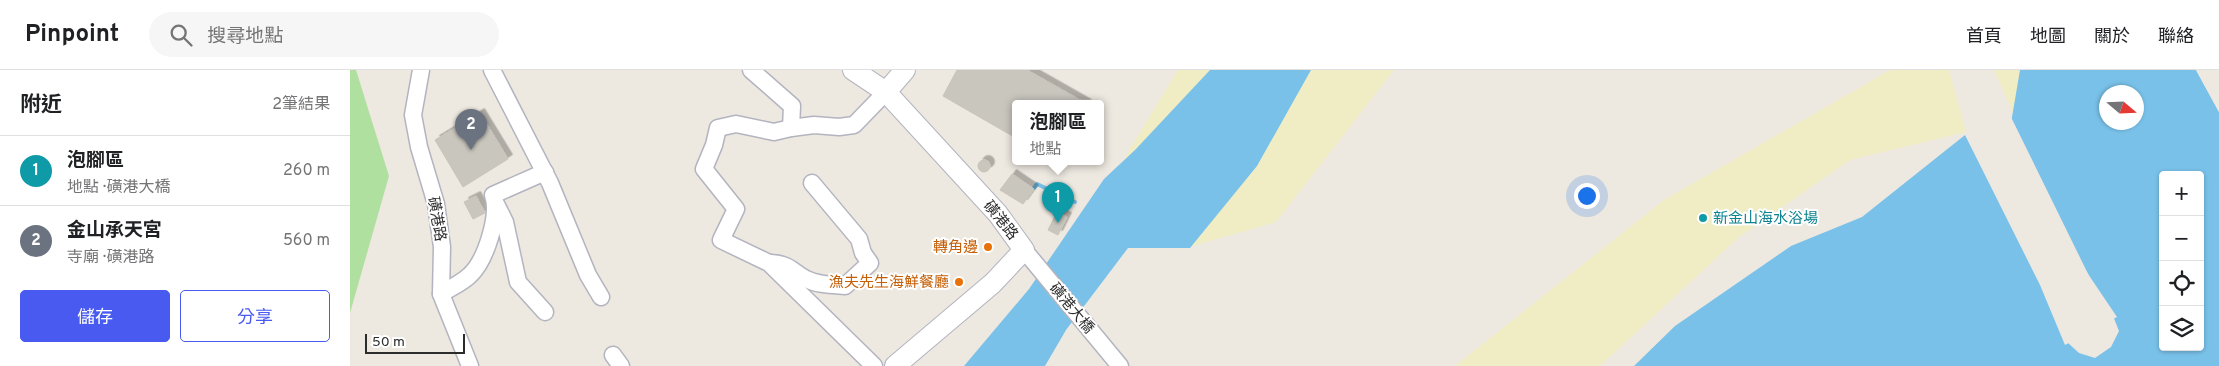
<!DOCTYPE html>
<html lang="zh-TW">
<meta charset="utf-8">
<style>
:root{--surface:#fff;--page:#f6f6f6;--text:#202124;--muted:#757577;--line:#e0e0e0;--accent:#495af0}
body{margin:0;font-family:Overpass,"Noto Sans TC",sans-serif;background:var(--page);color:var(--text)}
.controls{position:absolute;right:15px;bottom:15px;display:grid;overflow:hidden;border-radius:5px;box-shadow:0 1px 4px #0004}
.controls button{width:45px;height:45px;display:grid;place-items:center;padding:0;border:0;border-bottom:1px solid var(--line);background:var(--surface);color:var(--text);font:25px sans-serif}
.compass{position:absolute;left:1749px;top:15px;width:45px;height:45px;border-radius:50%;background:var(--surface);box-shadow:0 1px 4px #0004;rotate:109deg}
.scale{position:absolute;left:15px;bottom:12px;width:100px;box-sizing:border-box;padding-left:5px;border:2px solid #2c2c2c;border-top:0;font-size:14px;line-height:18px;white-space:nowrap;color:#2c2c2c;-webkit-text-stroke:4px #fff;paint-order:stroke}
.you{position:absolute;left:1236px;top:125px;width:18px;height:18px;margin:-12px;border:4px solid #fff;border-radius:50%;background:#1a73e8;box-shadow:0 0 0 8px #1a73e833}
.badge{display:grid;place-items:center;width:32px;height:32px;border-radius:50%;background:var(--accent);color:#fff;font-size:16px;font-weight:700}
.pin{position:absolute;translate:-50% -41px;filter:drop-shadow(0 1px 2px #0008)}
.pin::after{content:'';position:absolute;top:26px;width:18px;height:15px;background:inherit;clip-path:polygon(0 0,100% 0,50% 100%)}
.popup{position:absolute;left:662px;top:30px;width:92px;height:65px;box-sizing:border-box;display:grid;place-content:center;border-radius:5px;background:var(--surface);filter:drop-shadow(0 1px 4px #0005);font-size:16px;white-space:nowrap;color:var(--muted)}
.popup b{font-size:19px;color:var(--text)}
.popup::after{content:'';position:absolute;left:50%;top:100%;margin-left:-10px;border:10px solid transparent;border-top-color:var(--surface)}
.list{margin:0;padding:0;list-style:none}
h2{display:flex;justify-content:space-between;align-items:center;height:65px;margin:0;padding:0 20px;font-size:21px}
h2 small{font-size:16px;font-weight:400;color:var(--muted)}
.list li{display:grid;grid-template-columns:32px 1fr auto;gap:15px;align-items:center;box-sizing:border-box;height:70px;padding:0 20px;border-top:1px solid var(--line)}
.list b{display:block;font-size:19px;white-space:nowrap}
.list p{margin:0;font-size:16px;white-space:nowrap;color:var(--muted)}
.list em{font-size:16px;font-style:normal;color:var(--muted)}
.actions{display:flex;gap:10px;padding:15px 20px}
.actions a{flex:1;padding:11px 0;border:1px solid var(--accent);border-radius:5px;text-align:center;font-size:18px;color:var(--accent)}
.actions .main{background:var(--accent);color:#fff}
.icon{flex:none;width:28px;height:28px;fill:none;stroke:currentColor;stroke-width:2;stroke-linecap:round;stroke-linejoin:round}
.map{position:relative;flex:none;width:1869px;height:296px;overflow:hidden}
header{display:flex;align-items:center;gap:30px;box-sizing:border-box;height:70px;padding:0 25px;background:var(--surface);border-bottom:1px solid var(--line)}
header strong{font-size:24px}
nav{display:flex;gap:28px;margin-inline-start:auto;font-size:18px}
.search{width:350px;height:45px;background:var(--page);display:flex;align-items:center;gap:12px;box-sizing:border-box;padding:0 18px;border-radius:28px;color:var(--muted);font-size:19px}
main{display:flex}
aside{flex:1;background:var(--surface)}
.map>svg:first-child{display:block}
.green{fill:#b0e09f}
.sand{fill:#f0edc5}
.water{fill:#79c1e9;fill-rule:evenodd}
.pier{fill:#ede8e0}
.lines{fill:none;stroke-linecap:round;stroke-linejoin:round}
.stream{stroke:#79c1e9;stroke-width:4}
.building{fill:#c9c6be;stroke:#c9c4b9;filter:url(#shadow)}
.minor-casing{stroke:#b3b4bf;stroke-width:19}
.tertiary-casing{stroke:#b3b4bf;stroke-width:22}
.minor{stroke:#fff;stroke-width:16}
.tertiary{stroke:#fff;stroke-width:20}
.culture-dot{fill:#0f9aa8;stroke:#fff;stroke-width:2}
.food-dot{fill:#e8710a;stroke:#fff;stroke-width:2}
.labels{text-anchor:middle;stroke-width:4;stroke-linejoin:round;paint-order:stroke}
.culture-label{font-size:15px;fill:#0d838f;stroke:#fff;text-anchor:start}
.street-label{font-size:15px;fill:#2c2c2c;stroke:#fff}
.food-label{font-size:15px;fill:#c56008;stroke:#fff;text-anchor:end}
</style>
<header>
<strong>Pinpoint</strong>
<div class="search"><svg class="icon" aria-label="search" viewBox="0 0 24 24"><circle cx="10" cy="10" r="6"/><path d="M15 15l6 6"/></svg>搜尋地點</div>
<nav><a>首頁</a><a>地圖</a><a>關於</a><a>聯絡</a></nav>
</header>
<main>
<aside>
<h2>附近<small>2筆結果</small></h2>
<ul class="list">
<li><span class="badge" style="background:#0f9aa8">1</span><div><b>泡腳區</b><p>地點 · 磺港大橋</p></div><em>260 m</em></li>
<li><span class="badge" style="background:#6b7280">2</span><div><b>金山承天宮</b><p>寺廟 · 磺港路</p></div><em>560 m</em></li>
</ul>
<div class="actions"><a class="main">儲存</a><a>分享</a></div>
</aside>
<div class="map">
<svg width="1869" height="296" viewBox="0 0 1869 296">
<defs>
<filter id="shadow"><feDropShadow dx="4.5" dy="-4.5" stdDeviation="0" flood-color="#0004"/></filter>
</defs>
<rect width="100%" height="100%" fill="#ede8e0"/>
<polygon class="green" points="0,0 6,0 39,106 0,243"/>
<g class="sand">
<polygon points="828,0 1044,0 926,152 832,179 775,87"/>
<polygon points="1540,0 1599,0 1616,62 1500,90 1389,167 1250,296 1105,296 1314,130"/>
<polygon points="1644,0 1694,0 1673,65"/>
</g>
<g class="water">
<polygon points="860,0 961,0 907,96 840,178 778,178 716,260 695,296 614,296 679,219 754,109 785,80"/>
<path d="M1670 0H1846L1869 42V296H1284L1325 256 1441 176 1512 147 1615 65 1690 215 1715 275 1767 247 1732 195 1660 59ZM1756 22H1786V52H1756ZM1813 105H1850V277H1813Z"/>
</g>
<g class="pier">
<polygon points="1846,0 1849,0 1869,37 1869,42"/>
<polygon points="1660,45 1744,216 1731,198 1725,201 1723,200 1658,60"/>
<polygon points="1617,64 1693,214 1716,271 1694,220"/>
<polygon points="1763,246 1769,261 1761,277 1745,288 1729,283 1717,272"/>
</g>
<g class="lines">
<polyline class="stream" points="684,118 687,114 725,132"/>
</g>
<g class="building">
<polygon points="607,0 677,0 737,34 666,34 666,68 593,26"/>
<polygon points="130,43 158,89 113,117 85,70"/>
<circle cx="634" cy="96" r="6"/>
<polygon points="662,104 684,119 673,134 650,120"/>
<polygon points="126,126 135,143 123,149 114,132"/>
<polygon points="707,142 717,147 708,165 698,160"/>
</g>
<g class="lines">
<g class="minor-casing">
<g id="minor">
<polyline points="71,0 63,45 69,77 86,134 92,177 91,224 120,296"/>
<polyline points="142,0 200,113 238,205 251,227"/>
<polyline points="401,0 442,36 441,58"/>
<polyline points="146,134 155,152 168,212 195,242"/>
<polyline points="674,180 770,296"/>
<path d="M421 193C440 194 441 201 456 209 468 215 482 215 495 216L520 193 513 183 509 169 462 113"/>
<path d="M91 224C100 218 112 213 120 205 136 190 150 145 143 125L195 102"/>
<polyline points="263,285 271,296"/>
<polyline points="524,296 419,193 371,170 386,139 354,99 364,75 368,58 386,54 424,62 441,58 464,55 489,57 504,55 536,22"/>
</g>
</g>
<g class="tertiary-casing">
<g id="tertiary">
<polyline points="503,0 536,22 648,144 674,180 643,213 545,296"/>
<polyline points="536,22 555,0"/>
</g>
</g>
<use href="#minor" class="minor"/>
<use href="#tertiary" class="tertiary"/>
</g>
<circle class="culture-dot" cx="1353" cy="148" r="5"/>
<g class="food-dot">
<circle cx="638" cy="177" r="5"/>
<circle cx="609" cy="212" r="5"/>
</g>
<g class="labels">
<g class="culture-label">
<text x="1363" y="153">新金山海水浴場</text>
</g>
<g class="street-label">
<text transform="translate(87 149) rotate(80)" y="5">磺港路</text>
<text transform="translate(651 150) rotate(51)" y="5">磺港路</text>
<text transform="translate(722 238) rotate(50)" y="5">磺港大橋</text>
</g>
<g class="food-label">
<text x="628" y="182">轉角邊</text>
<text x="599" y="217">漁夫先生海鮮餐廳</text>
</g>
</g>
</svg>
<div class="controls">
<button>+</button>
<button>−</button>
<button><svg class="icon" aria-label="locate" viewBox="0 0 24 24"><circle cx="12" cy="12" r="6"/><path d="M12 2v4M12 18v4M2 12h4M18 12h4"/></svg></button>
<button><svg class="icon" aria-label="layers" viewBox="0 0 24 24"><path d="M12 4l9 5-9 5-9-5zM3 14l9 5 9-5"/></svg></button>
</div>
<svg class="compass" viewBox="-18 -18 36 36"><path d="M0-13l5 13h-10z" fill="#e53935"/><path d="M0 13l5-13h-10z" fill="#757577"/></svg>
<div class="scale">50 m</div>
<div class="you"></div>
<div class="pin badge" style="left:708px;top:153px;background:#0f9aa8">1</div>
<div class="popup"><b>泡腳區</b>地點</div>
<div class="pin badge" style="left:121px;top:80px;background:#6b7280">2</div>
</div>
</main>
